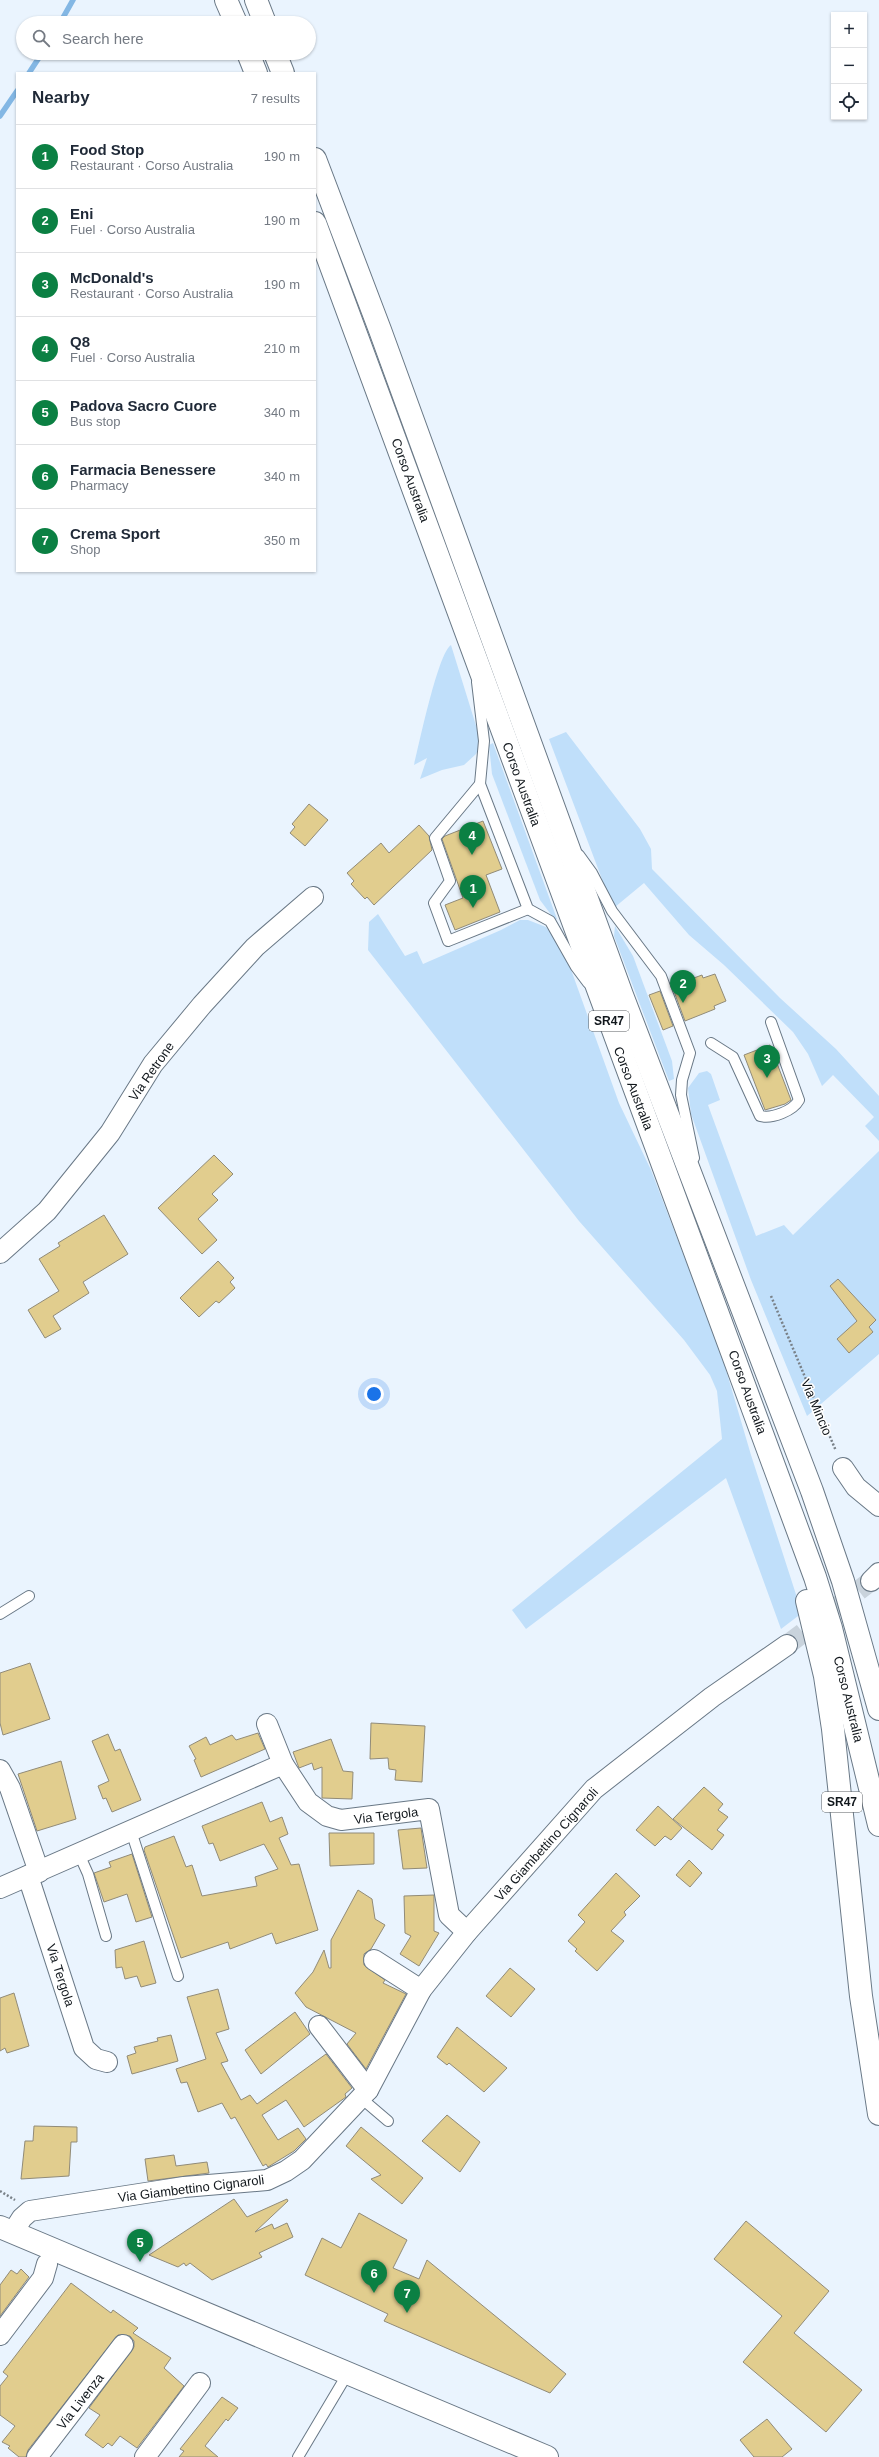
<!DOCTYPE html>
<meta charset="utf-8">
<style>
:root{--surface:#fff;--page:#f6f6f7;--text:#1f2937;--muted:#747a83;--line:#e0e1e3;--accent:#0b8043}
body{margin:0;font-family:Arial,sans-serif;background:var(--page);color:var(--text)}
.controls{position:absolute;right:12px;top:12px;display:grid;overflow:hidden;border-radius:0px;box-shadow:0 1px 3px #0004}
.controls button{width:36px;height:36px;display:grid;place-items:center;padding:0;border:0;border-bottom:1px solid var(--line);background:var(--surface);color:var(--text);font:20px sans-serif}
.you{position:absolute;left:374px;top:1394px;width:14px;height:14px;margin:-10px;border:3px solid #fff;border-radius:50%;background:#1a73e8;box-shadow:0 0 0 6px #1a73e833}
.badge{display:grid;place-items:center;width:26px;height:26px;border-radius:50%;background:var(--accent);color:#fff;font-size:13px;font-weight:700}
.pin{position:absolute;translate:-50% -33px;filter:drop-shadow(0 1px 2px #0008)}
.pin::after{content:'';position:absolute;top:21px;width:14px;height:12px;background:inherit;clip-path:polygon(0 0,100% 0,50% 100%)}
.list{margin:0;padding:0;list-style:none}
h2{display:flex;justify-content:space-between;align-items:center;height:52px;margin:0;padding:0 16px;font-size:17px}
h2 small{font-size:13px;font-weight:400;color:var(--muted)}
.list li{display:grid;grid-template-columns:26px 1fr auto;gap:12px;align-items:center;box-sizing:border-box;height:64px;padding:0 16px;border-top:1px solid var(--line)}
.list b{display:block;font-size:15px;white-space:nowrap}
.list p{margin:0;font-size:13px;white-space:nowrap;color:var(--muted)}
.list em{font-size:13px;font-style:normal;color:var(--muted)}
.icon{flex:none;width:22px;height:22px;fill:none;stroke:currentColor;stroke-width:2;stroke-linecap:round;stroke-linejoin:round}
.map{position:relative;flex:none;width:879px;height:2457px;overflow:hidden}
.search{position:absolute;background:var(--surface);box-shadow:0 1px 3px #0004;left:16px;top:16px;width:300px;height:44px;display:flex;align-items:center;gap:10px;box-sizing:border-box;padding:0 14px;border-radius:22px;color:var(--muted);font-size:15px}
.panel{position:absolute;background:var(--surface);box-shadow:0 1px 3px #0004;left:16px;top:72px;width:300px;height:500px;border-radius:0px}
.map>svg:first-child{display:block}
.green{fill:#c0dffa}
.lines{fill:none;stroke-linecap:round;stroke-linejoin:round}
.stream{stroke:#83b7e4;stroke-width:5.5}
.building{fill:#e1cd8e;stroke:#918b78}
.street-tunnel{stroke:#c9d3dc;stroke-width:20;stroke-dasharray:20 10;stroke-linecap:butt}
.lane-casing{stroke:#697886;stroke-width:12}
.street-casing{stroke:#697886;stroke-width:22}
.secondary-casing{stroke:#697886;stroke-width:24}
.highway-casing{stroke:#697886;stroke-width:24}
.path{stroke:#798188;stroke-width:2.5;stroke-dasharray:2 2;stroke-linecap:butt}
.lane{stroke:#fff;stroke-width:10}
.street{stroke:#fff;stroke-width:20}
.secondary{stroke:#fff;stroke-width:22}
.highway{stroke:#fff;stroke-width:22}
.labels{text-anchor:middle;stroke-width:3;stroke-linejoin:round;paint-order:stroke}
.shield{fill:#fff;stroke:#585d60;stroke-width:1}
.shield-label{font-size:12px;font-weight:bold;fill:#11171c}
.street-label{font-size:13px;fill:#11171c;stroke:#fff}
</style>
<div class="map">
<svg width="879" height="2457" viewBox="0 0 879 2457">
<rect width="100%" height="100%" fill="#eaf4fe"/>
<g class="green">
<path d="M451 645 478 732 479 748 476 754 464 765 442 770 420 779 427 758 414 765C419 745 438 653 451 645Z"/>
<polygon points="566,732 640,829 651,849 652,869 780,998 836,1049 879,1096 879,1141 865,1126 874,1117 833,1075 822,1086 808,1054 793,1032 724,965 689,935 644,883 615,907 605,887 549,739"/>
<polygon points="493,743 557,919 555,920 540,900 503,803 492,774 489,745"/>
<polygon points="378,914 405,956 417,951 423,964 501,930 520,920 528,920 546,927 553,935 569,964 619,1103 651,1170 721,1353 751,1455 802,1613 781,1629 726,1478 526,1629 512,1610 722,1439 717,1391 710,1375 684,1340 579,1221 368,950 369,922"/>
<polygon points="615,926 633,956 672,1061 674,1079 669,1081 614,936"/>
<polygon points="707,1071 711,1074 720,1100 708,1105 756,1236 784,1225 793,1235 879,1151 879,1354 807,1416 751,1280 691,1114 688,1088 699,1073"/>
</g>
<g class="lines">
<g class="stream">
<polyline points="60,23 73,0"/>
<polyline points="29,73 42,53"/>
<polyline points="0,116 17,91"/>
</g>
</g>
<g class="building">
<polygon points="309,804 328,820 305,846 290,833 295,827 292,824"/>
<polygon points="483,821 502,869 486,875 500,912 455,930 445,905 463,898 442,839 445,836"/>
<polygon points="419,825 429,836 432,850 374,905 367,897 365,899 351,884 354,881 347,873 381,843 389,853"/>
<polygon points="715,974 726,1001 714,1006 715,1009 685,1021 672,986 702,975 703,978"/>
<polygon points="660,991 673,1026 663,1030 649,995"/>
<polygon points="770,1045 791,1100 785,1104 765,1110 744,1055"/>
<polygon points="214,1155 233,1174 212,1194 218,1200 198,1219 217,1240 202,1254 158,1208"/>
<polygon points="104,1215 128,1254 83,1282 89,1293 53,1316 61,1329 45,1338 28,1310 59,1291 39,1259 60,1246 58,1243"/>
<polygon points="218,1261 234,1278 230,1282 235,1288 219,1303 216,1301 199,1317 180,1298"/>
<polygon points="838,1279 876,1320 869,1327 873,1332 849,1353 837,1339 857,1321 830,1286"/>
<polygon points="30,1663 50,1719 3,1735 0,1723 0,1673"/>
<polygon points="371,1723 425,1726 422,1782 395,1780 396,1770 389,1769 388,1758 370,1759"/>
<polygon points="258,1733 265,1749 201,1777 194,1760 196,1759 189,1746 206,1737 210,1745 232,1735 236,1740"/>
<polygon points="108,1734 115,1751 120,1749 141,1800 112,1812 106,1798 103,1799 98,1786 109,1781 92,1741"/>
<polygon points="331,1739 343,1771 353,1772 352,1799 322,1798 322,1767 314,1770 312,1763 299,1768 293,1752"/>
<polygon points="61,1761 76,1819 37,1831 18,1774"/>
<polygon points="704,1787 723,1804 718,1810 728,1817 717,1830 724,1835 712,1850 673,1819"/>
<polygon points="262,1802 270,1822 282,1817 288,1834 279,1838 291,1865 299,1864 318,1930 276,1944 272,1933 230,1949 228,1942 181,1958 144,1850 145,1847 174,1836 186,1867 192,1865 202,1896 257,1886 255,1877 278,1869 264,1844 220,1861 213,1843 209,1844 202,1826"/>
<polygon points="658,1806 682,1828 671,1840 665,1836 655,1846 636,1830"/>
<polygon points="421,1828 427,1868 403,1869 398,1830"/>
<polygon points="329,1833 374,1833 374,1864 330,1866"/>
<polygon points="132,1854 152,1917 136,1922 127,1894 104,1902 94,1873 111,1867 109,1862"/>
<polygon points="689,1860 702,1873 690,1887 676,1875"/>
<polygon points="616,1873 640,1896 624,1912 626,1915 611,1931 624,1941 597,1971 575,1951 577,1949 568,1941 585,1922 578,1915"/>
<polygon points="358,1890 372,1899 375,1919 385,1925 371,1949 364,1954 364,1965 385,1980 383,1983 406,1994 366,2069 347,2044 356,2033 306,2007 295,1993 313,1972 324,1950 329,1968 331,1968 331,1940"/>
<polygon points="434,1895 434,1931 439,1933 419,1966 400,1954 411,1936 405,1933 404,1896"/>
<polygon points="144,1941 156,1983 141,1987 137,1976 125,1979 122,1967 116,1968 115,1950"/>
<polygon points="510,1968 535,1989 511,2017 486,1996"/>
<polygon points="218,1989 229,2029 216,2033 228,2061 221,2063 241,2100 250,2095 257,2104 326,2054 352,2088 345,2094 346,2097 304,2127 286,2100 262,2115 278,2140 298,2128 306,2139 294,2151 268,2167 266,2164 263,2166 235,2117 231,2119 222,2103 198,2112 187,2082 181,2083 176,2069 206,2059 187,1997"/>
<polygon points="14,1993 29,2046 7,2053 5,2048 0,2051 0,1998"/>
<polygon points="295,2012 310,2034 261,2074 245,2050"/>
<polygon points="457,2027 507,2068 484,2092 449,2063 447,2065 437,2057"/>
<polygon points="171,2035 178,2061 132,2074 127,2056 136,2053 134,2047 158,2041 157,2038"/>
<polygon points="447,2115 480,2142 460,2172 422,2141"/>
<polygon points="34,2126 77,2127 77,2142 71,2142 69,2176 21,2179 25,2141 33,2141"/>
<polygon points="361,2127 423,2178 402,2204 371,2179 381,2175 346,2146"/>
<polygon points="174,2155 176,2166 207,2162 209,2173 148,2181 145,2159"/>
<polygon points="234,2199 247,2217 287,2199 288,2201 255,2232 272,2224 274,2229 287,2223 293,2237 259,2253 262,2257 212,2280 190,2263 186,2266 184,2263 178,2267 149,2255"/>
<polygon points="359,2213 407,2240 393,2268 419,2279 427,2260 566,2374 550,2393 384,2321 388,2314 305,2275 322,2238 341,2248"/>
<polygon points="746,2221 829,2291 794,2333 862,2390 826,2432 743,2362 782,2316 714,2259"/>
<polygon points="21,2269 29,2277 0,2316 0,2285 11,2270 17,2274"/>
<polygon points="71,2283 111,2313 113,2310 138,2328 133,2333 171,2358 164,2368 184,2386 137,2448 120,2436 112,2446 108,2443 103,2448 85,2435 100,2415 89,2408 134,2347 134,2341 130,2336 118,2335 28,2450 26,2457 19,2457 8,2448 10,2446 2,2442 15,2426 0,2415 0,2386 8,2376 3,2372"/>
<polygon points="222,2397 238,2408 228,2421 226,2419 205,2446 218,2457 179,2457 184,2451 180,2449"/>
<polygon points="767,2419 792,2449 782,2457 754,2457 740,2440"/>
</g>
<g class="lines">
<polyline class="street-tunnel" points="787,1645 871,1581"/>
<g class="lane-casing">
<g id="lane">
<polyline points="477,682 484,741 480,784 528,909 550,921 576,967 588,983"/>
<polyline points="480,784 435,838 450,881 434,903 448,941 528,909"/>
<polyline points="579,855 592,873 612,911 661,976 690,1053 682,1080 681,1095 694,1158"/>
<path d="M711 1043 733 1057 760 1116C772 1119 793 1111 799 1100L771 1022"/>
<polyline points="0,1614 29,1596"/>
<polyline points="131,1831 178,1976"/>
<polyline points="79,1854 88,1874 106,1936"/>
<polyline points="361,2098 388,2121"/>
<polyline points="298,2457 348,2373"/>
</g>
</g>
<g class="street-casing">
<g id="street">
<polyline points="0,1253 47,1211 110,1133 153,1064 202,1005 255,947 313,897"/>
<polyline points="843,1468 856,1487 879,1506"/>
<polyline points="871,1581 879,1573"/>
<polyline points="267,1724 283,1764 308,1802 327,1816 341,1820 429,1809 449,1915 467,1932"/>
<polyline points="0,1770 10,1788 39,1872"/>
<polyline points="28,1876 84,2048 96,2059 107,2062"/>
<polyline points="0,1888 283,1764"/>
<polyline points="374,1960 421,1990"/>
<polyline points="319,2026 368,2090"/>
<polyline points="13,2232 22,2218 30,2211 184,2187 267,2180 286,2171 302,2160 368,2090 421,1990 467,1932 594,1789 712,1697 787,1645"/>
<polyline points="0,2335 43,2278 47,2264"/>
<polyline points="37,2457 123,2345"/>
<polyline points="145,2457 200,2383"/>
</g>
</g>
<g class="secondary-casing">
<polyline id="secondary" points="0,2227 547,2457"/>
</g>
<g class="highway-casing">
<g id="highway">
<polyline points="226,0 236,23"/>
<polyline points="256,0 265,23"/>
<polyline points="248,53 256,73"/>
<polyline points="275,53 283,73"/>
<polyline points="315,159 380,330 622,995 812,1491 843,1581 879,1709"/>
<polyline points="315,223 815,1577 831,1628 879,1825"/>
<polyline points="807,1601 825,1676 833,1729 861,1996 879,2114"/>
</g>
</g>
<g class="path">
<polyline points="771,1296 836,1451"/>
<polyline points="0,2191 15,2200"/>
</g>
<use href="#lane" class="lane"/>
<use href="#street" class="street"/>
<use href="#secondary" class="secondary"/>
<use href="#highway" class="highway"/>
</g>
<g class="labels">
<g class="shield">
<rect x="589" y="1011" width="40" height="20" rx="3"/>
<rect x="822" y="1792" width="40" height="20" rx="3"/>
</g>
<g class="shield-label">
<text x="609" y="1025">SR47</text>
<text x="842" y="1806">SR47</text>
</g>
<g class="street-label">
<text transform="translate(411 480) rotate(70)" y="5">Corso Australia</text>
<text transform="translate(522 784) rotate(70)" y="5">Corso Australia</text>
<text transform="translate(151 1071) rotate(-55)" y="5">Via Retrone</text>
<text transform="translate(634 1088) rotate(69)" y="5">Corso Australia</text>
<text transform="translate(748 1392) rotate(70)" y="5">Corso Australia</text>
<text transform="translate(817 1407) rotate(67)" y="5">Via Mincio</text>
<text transform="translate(849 1699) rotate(76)" y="5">Corso Australia</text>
<text transform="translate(386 1815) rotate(-7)" y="5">Via Tergola</text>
<text transform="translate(546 1844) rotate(-48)" y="5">Via Giambettino Cignaroli</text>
<text transform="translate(61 1975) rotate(72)" y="5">Via Tergola</text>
<text transform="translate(191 2188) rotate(-7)" y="5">Via Giambettino Cignaroli</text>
<text transform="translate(80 2401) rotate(-52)" y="5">Via Livenza</text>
</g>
</g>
</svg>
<div class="controls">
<button>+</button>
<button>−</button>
<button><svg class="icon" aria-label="locate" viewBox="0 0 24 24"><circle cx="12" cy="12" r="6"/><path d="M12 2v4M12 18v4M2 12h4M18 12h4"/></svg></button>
</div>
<div class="you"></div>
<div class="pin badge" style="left:473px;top:908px">1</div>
<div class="pin badge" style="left:683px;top:1003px">2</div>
<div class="pin badge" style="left:767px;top:1078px">3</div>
<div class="pin badge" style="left:472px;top:855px">4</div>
<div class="pin badge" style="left:140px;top:2262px">5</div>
<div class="pin badge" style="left:374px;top:2293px">6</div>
<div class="pin badge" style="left:407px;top:2313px">7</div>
<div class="search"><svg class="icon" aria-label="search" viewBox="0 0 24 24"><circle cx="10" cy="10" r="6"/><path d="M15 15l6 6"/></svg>Search here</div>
<section class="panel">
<h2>Nearby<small>7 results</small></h2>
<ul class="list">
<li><span class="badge">1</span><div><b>Food Stop</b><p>Restaurant · Corso Australia</p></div><em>190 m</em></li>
<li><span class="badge">2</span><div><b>Eni</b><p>Fuel · Corso Australia</p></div><em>190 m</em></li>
<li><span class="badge">3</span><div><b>McDonald's</b><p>Restaurant · Corso Australia</p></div><em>190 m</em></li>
<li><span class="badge">4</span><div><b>Q8</b><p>Fuel · Corso Australia</p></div><em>210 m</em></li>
<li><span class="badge">5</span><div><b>Padova Sacro Cuore</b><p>Bus stop</p></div><em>340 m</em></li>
<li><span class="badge">6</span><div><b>Farmacia Benessere</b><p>Pharmacy</p></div><em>340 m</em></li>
<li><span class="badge">7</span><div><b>Crema Sport</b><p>Shop</p></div><em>350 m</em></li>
</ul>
</section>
</div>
